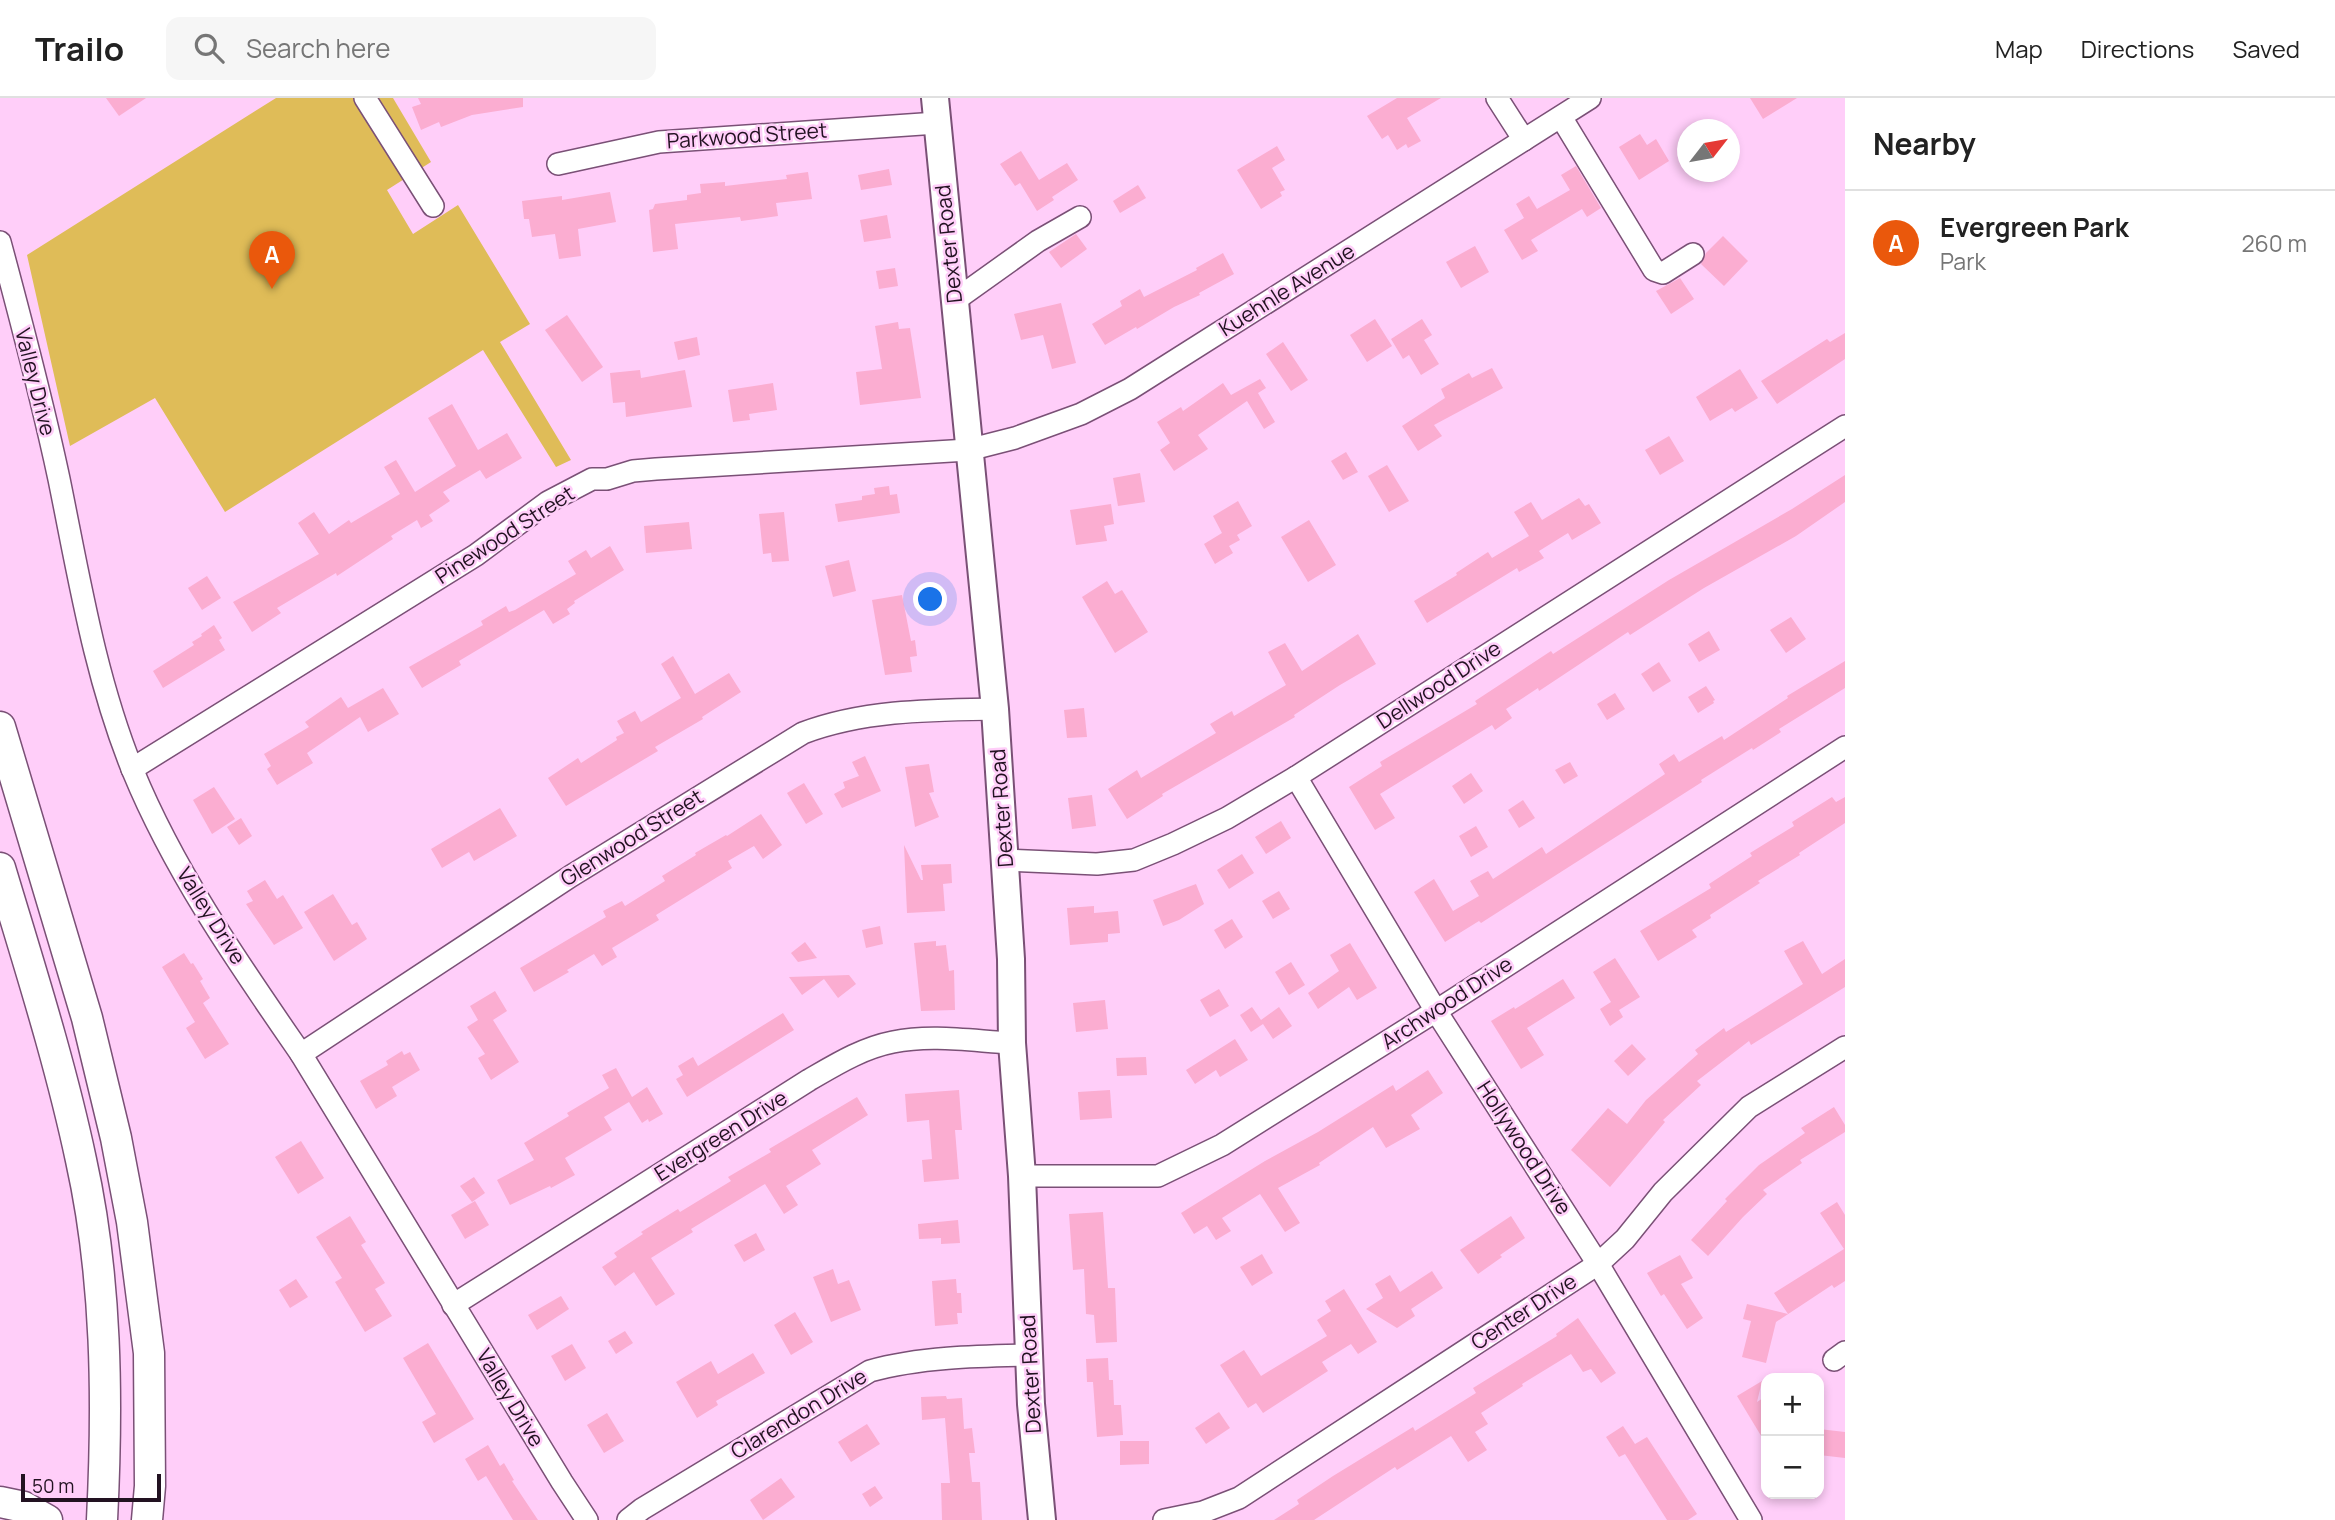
<!DOCTYPE html>
<meta charset="utf-8">
<style>
:root{--surface:#fff;--page:#f6f6f6;--text:#222;--muted:#767676;--line:#e0e0e0;--accent:#ea580c}
body{margin:0;font-family:Manrope,sans-serif;background:var(--page);color:var(--text)}
.controls{position:absolute;right:21px;bottom:21px;display:grid;overflow:hidden;border-radius:14px;box-shadow:0 4px 10px #0003}
.controls button{width:63px;height:63px;display:grid;place-items:center;padding:0;border:0;border-bottom:2px solid var(--line);background:var(--surface);color:var(--text);font:35px sans-serif}
.compass{position:absolute;left:1677px;top:21px;width:63px;height:63px;border-radius:50%;background:var(--surface);box-shadow:0 4px 10px #0003;rotate:59deg}
.scale{position:absolute;left:21px;bottom:18px;width:140px;box-sizing:border-box;padding-left:7px;border:4px solid #221221;border-top:0;font-size:19px;line-height:24px;white-space:nowrap;color:#221221;-webkit-text-stroke:5px #ffcef9;paint-order:stroke}
.you{position:absolute;left:931px;top:502px;width:24px;height:24px;margin:-18px;border:5px solid #fff;border-radius:50%;background:#1a73e8;box-shadow:0 0 0 10px #1a73e833}
.badge{display:grid;place-items:center;width:46px;height:46px;border-radius:50%;background:var(--accent);color:#fff;font-size:23px;font-weight:700}
.pin{position:absolute;translate:-50% -58px;filter:drop-shadow(0 2px 4px #0008)}
.pin::after{content:'';position:absolute;top:37px;width:24px;height:21px;background:inherit;clip-path:polygon(0 0,100% 0,50% 100%)}
.list{margin:0;padding:0;list-style:none}
h2{display:flex;justify-content:space-between;align-items:center;height:91px;margin:0;padding:0 28px;font-size:30px}
h2 small{font-size:23px;font-weight:400;color:var(--muted)}
.list li{display:grid;grid-template-columns:46px 1fr auto;gap:21px;align-items:center;box-sizing:border-box;height:105px;padding:0 28px;border-top:2px solid var(--line)}
.list b{display:block;font-size:26px;white-space:nowrap}
.list p{margin:0;font-size:23px;white-space:nowrap;color:var(--muted)}
.list em{font-size:23px;font-style:normal;color:var(--muted)}
.icon{flex:none;width:38px;height:38px;fill:none;stroke:currentColor;stroke-width:2;stroke-linecap:round;stroke-linejoin:round}
.map{position:relative;flex:none;width:1845px;height:1422px;overflow:hidden}
header{display:flex;align-items:center;gap:42px;box-sizing:border-box;height:98px;padding:0 35px;background:var(--surface);border-bottom:2px solid var(--line)}
header strong{font-size:33px}
nav{display:flex;gap:38px;margin-inline-start:auto;font-size:24px}
.search{width:490px;height:63px;background:var(--page);display:flex;align-items:center;gap:18px;box-sizing:border-box;padding:0 24px;border-radius:14px;color:var(--muted);font-size:26px}
main{display:flex}
aside{flex:1;background:var(--surface)}
.map>svg:first-child{display:block}
.green{fill:#dfbc58}
.building{fill:#fbadd1}
.lines{fill:none;stroke-linecap:round;stroke-linejoin:round}
.minor-casing{stroke:#7a5076;stroke-width:24}
.major-casing{stroke:#7a5076;stroke-width:30}
.highway-casing{stroke:#7a5076;stroke-width:33}
.minor{stroke:#fff;stroke-width:21}
.major{stroke:#fff;stroke-width:26}
.highway{stroke:#fff;stroke-width:30}
.labels{text-anchor:middle;stroke-width:5;stroke-linejoin:round;paint-order:stroke}
.street-label{font-size:21px;fill:#221221;stroke:#ffcef9}
</style>
<header>
<strong>Trailo</strong>
<div class="search"><svg class="icon" aria-label="search" viewBox="0 0 24 24"><circle cx="10" cy="10" r="6"/><path d="M15 15l6 6"/></svg>Search here</div>
<nav><a>Map</a><a>Directions</a><a>Saved</a></nav>
</header>
<main>
<div class="map">
<svg width="1845" height="1422" viewBox="0 0 1845 1422">
<rect width="100%" height="100%" fill="#ffcef9"/>
<polygon class="green" points="276,0 393,0 431,64 387,92 413,136 458,107 530,226 500,244 571,362 556,369 483,252 225,414 155,300 70,348 27,157"/>
<g class="building">
<polygon points="106,0 146,0 119,18"/>
<polygon points="418,0 523,0 523,9 472,17 441,29 439,24 421,32 412,9 421,6"/>
<polygon points="1397,0 1441,0 1407,20 1421,43 1408,50 1406,46 1397,52 1388,37 1382,41 1367,18"/>
<polygon points="1750,0 1797,0 1763,21"/>
<polygon points="1640,36 1647,47 1656,41 1669,63 1639,82 1619,49"/>
<polygon points="1277,48 1285,62 1272,70 1285,92 1280,94 1282,98 1261,111 1237,72"/>
<polygon points="1021,53 1039,82 1067,65 1078,82 1052,99 1054,102 1037,113 1020,85 1015,88 1000,66"/>
<polygon points="1576,68 1601,110 1587,119 1582,111 1531,142 1538,153 1522,162 1504,132 1524,120 1516,106 1529,98 1537,111 1570,92 1561,77"/>
<polygon points="889,71 892,87 861,92 858,77"/>
<polygon points="808,74 812,101 776,105 778,118 741,123 740,119 675,126 678,151 653,154 649,112 653,111 655,106 687,102 687,97 701,95 700,86 725,84 725,88 787,81 786,77"/>
<polygon points="1138,87 1146,100 1120,115 1113,103"/>
<polygon points="610,94 616,124 578,131 581,158 559,161 555,136 532,139 529,121 524,121 522,103 562,98 562,102"/>
<polygon points="887,117 891,140 864,144 860,122"/>
<polygon points="1076,136 1087,151 1061,170 1049,154"/>
<polygon points="1723,138 1748,163 1724,188 1701,166 1706,155"/>
<polygon points="1475,148 1489,174 1461,190 1446,164"/>
<polygon points="1223,155 1234,176 1199,195 1200,197 1174,209 1137,231 1136,229 1105,247 1092,226 1122,208 1120,203 1140,191 1144,199 1197,172 1196,170"/>
<polygon points="895,170 898,188 879,191 876,173"/>
<polygon points="1680,180 1694,201 1671,216 1656,193"/>
<polygon points="1061,205 1076,265 1052,271 1043,237 1021,242 1014,216"/>
<polygon points="567,217 603,269 582,284 545,232"/>
<polygon points="1375,221 1392,248 1367,264 1350,237"/>
<polygon points="1422,221 1432,237 1424,242 1439,266 1421,277 1409,257 1403,261 1391,241"/>
<polygon points="898,224 899,231 910,230 921,300 860,307 856,274 882,271 875,228"/>
<polygon points="1845,235 1845,261 1777,306 1761,283 1827,241 1830,244"/>
<polygon points="697,239 700,257 678,262 674,244"/>
<polygon points="1283,244 1308,282 1291,293 1266,256"/>
<polygon points="1492,270 1503,290 1434,327 1442,338 1418,353 1402,328 1445,300 1441,291 1469,275 1472,280"/>
<polygon points="1740,271 1758,300 1735,314 1732,310 1710,323 1696,299"/>
<polygon points="640,272 641,280 685,272 692,309 626,319 625,304 613,305 610,275"/>
<polygon points="1260,281 1266,290 1258,295 1275,324 1264,331 1247,303 1198,337 1208,351 1174,373 1160,352 1170,345 1157,324 1181,309 1183,313 1223,285 1231,297"/>
<polygon points="773,285 777,312 749,316 750,322 733,324 728,292"/>
<polygon points="452,306 478,352 507,335 522,360 486,381 480,372 443,394 450,403 429,417 433,423 421,430 417,422 391,438 393,441 337,478 336,475 277,510 281,515 252,534 233,504 319,456 298,425 314,414 329,436 349,422 351,425 400,396 384,369 396,362 415,394 456,368 428,320"/>
<polygon points="1669,338 1684,363 1660,377 1645,352"/>
<polygon points="1346,354 1358,374 1343,382 1331,363"/>
<polygon points="1387,367 1409,403 1389,414 1368,378"/>
<polygon points="1140,375 1145,404 1118,408 1113,380"/>
<polygon points="1845,377 1845,404 1796,438 1704,490 1630,537 1628,534 1539,593 1538,590 1506,611 1512,620 1495,632 1492,627 1380,696 1395,720 1375,732 1349,689 1382,668 1380,664 1477,606 1475,603 1551,553 1553,556 1669,482 1792,411"/>
<polygon points="889,388 890,397 897,396 900,415 838,424 835,406 862,402 862,398 875,396 874,390"/>
<polygon points="1579,400 1585,408 1589,406 1601,425 1572,442 1568,435 1539,453 1544,460 1519,474 1517,470 1427,525 1414,503 1457,477 1456,475 1488,454 1492,460 1529,438 1514,414 1531,404 1542,422"/>
<polygon points="1238,403 1252,428 1237,437 1240,442 1229,448 1233,455 1215,466 1204,446 1222,435 1213,418"/>
<polygon points="1111,406 1114,426 1104,428 1107,443 1076,447 1070,412"/>
<polygon points="784,414 789,463 772,464 771,455 763,456 759,416"/>
<polygon points="1309,422 1336,467 1308,484 1281,439"/>
<polygon points="689,424 692,451 646,455 644,428"/>
<polygon points="610,448 624,472 574,503 575,505 567,511 570,516 553,526 544,512 459,563 461,567 422,590 409,569 483,527 481,523 506,508 509,514 515,512 576,476 568,463 586,452 591,460"/>
<polygon points="849,462 856,493 833,499 825,468"/>
<polygon points="207,478 221,500 202,512 188,490"/>
<polygon points="1107,483 1115,496 1122,492 1148,534 1115,555 1082,499"/>
<polygon points="902,497 911,543 915,542 917,558 910,559 912,574 885,577 872,502"/>
<polygon points="1791,519 1806,541 1786,555 1770,532"/>
<polygon points="214,527 222,540 219,542 225,552 163,590 153,573 194,547 192,544 202,538 201,536"/>
<polygon points="1709,533 1720,552 1699,564 1688,546"/>
<polygon points="1358,536 1376,566 1340,587 1294,617 1295,619 1162,696 1163,698 1127,721 1108,691 1137,672 1141,680 1216,635 1210,626 1232,613 1234,618 1286,587 1268,554 1285,545 1302,573"/>
<polygon points="673,558 695,596 729,575 741,594 702,619 703,621 655,649 658,653 566,708 548,680 578,660 581,665 617,642 616,639 624,635 617,623 635,613 641,624 681,600 661,566"/>
<polygon points="1845,563 1845,590 1779,631 1781,634 1753,652 1752,650 1701,682 1702,684 1481,825 1479,823 1445,844 1414,794 1434,781 1453,813 1479,798 1470,783 1488,773 1493,781 1542,749 1546,756 1665,676 1659,666 1674,656 1679,664 1722,638 1724,642 1788,600 1787,598"/>
<polygon points="1659,564 1671,583 1653,594 1641,576"/>
<polygon points="1706,588 1715,602 1713,603 1714,605 1698,615 1688,599"/>
<polygon points="383,590 399,616 368,634 360,619 307,655 313,665 277,687 267,671 271,668 264,656 309,629 305,624 341,599 348,610"/>
<polygon points="1615,595 1625,611 1607,622 1597,606"/>
<polygon points="1084,610 1087,639 1067,640 1064,612"/>
<polygon points="865,658 881,693 842,710 834,696 845,690 843,684 859,678 852,664"/>
<polygon points="1570,664 1578,678 1564,686 1555,672"/>
<polygon points="929,666 934,694 929,695 939,719 915,729 905,669"/>
<polygon points="1471,675 1483,693 1464,706 1452,688"/>
<polygon points="804,685 823,716 806,726 787,695"/>
<polygon points="214,689 235,721 212,736 193,702"/>
<polygon points="1092,697 1096,728 1072,731 1068,700"/>
<polygon points="1832,699 1836,704 1845,699 1845,725 1799,755 1800,757 1758,783 1760,785 1710,817 1711,820 1692,832 1697,839 1658,863 1640,833 1711,790 1709,786 1752,758 1750,755 1794,728 1792,724"/>
<polygon points="1523,702 1535,720 1519,730 1508,712"/>
<polygon points="500,710 517,738 474,763 469,754 442,770 431,751"/>
<polygon points="761,716 782,747 763,761 754,748 728,763 732,770 656,817 659,822 612,850 617,859 602,868 594,856 567,872 569,874 534,894 520,870 606,819 603,813 622,803 625,808 665,783 662,778 696,757 695,755 726,737 727,738"/>
<polygon points="241,720 252,738 239,747 227,729"/>
<polygon points="1281,723 1291,740 1266,756 1255,739"/>
<polygon points="1476,728 1488,749 1471,759 1459,738"/>
<polygon points="904,747 921,782 923,782 921,767 951,766 952,785 943,786 945,813 907,815"/>
<polygon points="1242,756 1254,775 1229,791 1217,772"/>
<polygon points="265,782 277,801 283,797 303,830 274,847 246,806 253,803 247,793"/>
<polygon points="1196,786 1204,806 1179,822 1163,828 1153,802"/>
<polygon points="1279,793 1290,811 1273,821 1262,803"/>
<polygon points="333,796 352,827 357,824 367,841 334,863 304,814"/>
<polygon points="1094,808 1094,815 1118,813 1120,835 1108,836 1108,844 1070,847 1067,810"/>
<polygon points="1232,821 1243,839 1225,851 1214,832"/>
<polygon points="880,828 883,846 866,850 862,832"/>
<polygon points="936,843 936,848 946,847 949,873 954,872 955,912 921,913 914,845"/>
<polygon points="1803,843 1822,876 1845,861 1845,889 1751,947 1749,943 1697,983 1701,987 1663,1022 1665,1024 1610,1089 1571,1052 1608,1010 1627,1026 1646,1002 1698,956 1695,952 1724,930 1726,934 1803,886 1784,853"/>
<polygon points="805,844 817,860 798,864 791,855"/>
<polygon points="1350,845 1377,890 1357,902 1349,889 1318,911 1308,895 1339,873 1330,857"/>
<polygon points="184,855 191,866 193,865 203,881 200,883 210,900 203,905 229,946 205,961 186,930 195,924 162,869"/>
<polygon points="1615,860 1640,899 1619,912 1623,919 1610,928 1600,911 1611,904 1593,874"/>
<polygon points="1291,864 1305,887 1289,897 1275,874"/>
<polygon points="849,877 856,886 838,900 824,881 802,897 789,879"/>
<polygon points="1563,881 1575,900 1527,930 1544,957 1521,971 1491,923 1514,909 1515,911"/>
<polygon points="1219,891 1229,908 1210,919 1200,902"/>
<polygon points="495,893 507,913 493,922 519,964 491,982 478,960 485,956 467,929 478,922 470,908"/>
<polygon points="1105,902 1108,931 1076,934 1073,905"/>
<polygon points="1252,909 1261,922 1279,909 1292,928 1273,941 1263,926 1251,934 1240,917"/>
<polygon points="783,915 794,932 687,999 676,981 683,977 678,968 693,959 698,968"/>
<polygon points="1235,941 1248,962 1220,979 1216,972 1195,986 1186,972"/>
<polygon points="1632,946 1646,961 1628,978 1614,963"/>
<polygon points="402,953 404,957 410,954 420,972 392,989 397,998 376,1011 360,983 388,967 386,963"/>
<polygon points="1146,959 1147,977 1117,978 1116,960"/>
<polygon points="616,970 632,999 647,989 663,1016 649,1024 648,1021 642,1025 629,1004 604,1019 612,1032 565,1060 575,1077 551,1090 550,1088 510,1107 497,1082 534,1062 524,1045 569,1018 567,1015 609,990 602,977"/>
<polygon points="1428,972 1443,995 1411,1017 1420,1031 1386,1050 1373,1029 1319,1065 1320,1067 1278,1090 1300,1125 1285,1134 1260,1096 1222,1120 1231,1133 1216,1142 1207,1128 1194,1136 1181,1115 1265,1063 1318,1034 1393,987 1396,993"/>
<polygon points="959,992 962,1032 955,1032 959,1081 924,1084 922,1062 932,1061 929,1022 907,1024 905,996"/>
<polygon points="1110,992 1112,1020 1080,1022 1078,994"/>
<polygon points="857,999 868,1017 812,1052 821,1066 786,1088 798,1107 784,1116 765,1086 691,1131 693,1134 651,1160 675,1196 656,1208 634,1174 615,1188 602,1169 617,1159 614,1155 643,1136 641,1134 678,1111 680,1114 731,1083 728,1079 771,1054 769,1051"/>
<polygon points="1834,1009 1845,1027 1845,1034 1800,1062 1802,1065 1763,1092 1767,1096 1743,1119 1708,1158 1691,1142 1727,1103 1725,1101 1759,1067 1805,1035 1801,1030"/>
<polygon points="301,1043 324,1080 298,1096 275,1059"/>
<polygon points="474,1079 485,1095 472,1104 460,1088"/>
<polygon points="475,1103 489,1127 465,1141 451,1117"/>
<polygon points="1837,1104 1845,1117 1845,1183 1834,1190 1832,1187 1776,1224 1766,1265 1742,1259 1751,1223 1743,1221 1747,1206 1788,1216 1774,1195 1844,1151 1820,1115"/>
<polygon points="1103,1114 1108,1190 1115,1190 1117,1244 1096,1245 1094,1217 1086,1216 1084,1171 1073,1172 1069,1116"/>
<polygon points="350,1118 366,1144 361,1147 385,1185 375,1191 392,1218 365,1234 335,1184 342,1180 316,1139"/>
<polygon points="1511,1118 1525,1140 1500,1157 1502,1159 1478,1176 1460,1152"/>
<polygon points="958,1122 960,1145 941,1146 941,1140 919,1141 918,1126"/>
<polygon points="756,1135 765,1152 744,1164 734,1147"/>
<polygon points="1262,1156 1273,1175 1252,1188 1240,1169"/>
<polygon points="1680,1157 1693,1180 1681,1186 1703,1220 1687,1231 1664,1196 1661,1198 1647,1175"/>
<polygon points="833,1171 838,1186 849,1182 861,1212 831,1224 813,1179"/>
<polygon points="1432,1173 1443,1190 1411,1211 1415,1218 1397,1230 1366,1211 1383,1200 1375,1186 1390,1177 1400,1194"/>
<polygon points="296,1181 308,1199 290,1210 279,1192"/>
<polygon points="956,1181 957,1195 961,1195 962,1215 957,1215 958,1226 935,1228 932,1183"/>
<polygon points="1344,1191 1377,1244 1358,1256 1351,1246 1322,1264 1328,1273 1263,1315 1256,1305 1248,1310 1220,1267 1244,1252 1261,1278 1327,1238 1317,1222 1331,1213 1325,1203"/>
<polygon points="561,1198 569,1211 537,1232 528,1217"/>
<polygon points="795,1214 813,1244 791,1257 774,1227"/>
<polygon points="1578,1220 1616,1275 1601,1285 1591,1271 1583,1274 1571,1256 1522,1286 1523,1288 1481,1315 1488,1326 1475,1334 1487,1352 1468,1364 1451,1338 1397,1372 1395,1369 1314,1422 1274,1422 1299,1406 1297,1402 1333,1378 1413,1329 1415,1333 1476,1295 1473,1290 1557,1238 1556,1236"/>
<polygon points="625,1233 633,1245 616,1256 608,1243"/>
<polygon points="428,1245 474,1321 434,1345 422,1324 436,1316 403,1260"/>
<polygon points="572,1246 586,1270 565,1283 551,1258"/>
<polygon points="753,1255 765,1275 716,1303 718,1307 697,1320 676,1284 711,1263 718,1276"/>
<polygon points="1108,1260 1109,1282 1113,1282 1114,1307 1121,1307 1123,1337 1097,1339 1093,1284 1087,1284 1086,1261"/>
<polygon points="1762,1283 1757,1304 1766,1298 1766,1346 1737,1298"/>
<polygon points="946,1298 947,1301 962,1300 964,1331 972,1330 975,1355 969,1355 972,1384 980,1384 982,1422 942,1422 941,1385 950,1385 945,1320 922,1322 921,1299"/>
<polygon points="1219,1314 1230,1330 1206,1346 1195,1330"/>
<polygon points="607,1315 624,1343 604,1355 587,1327"/>
<polygon points="867,1326 880,1346 851,1364 838,1344"/>
<polygon points="1623,1328 1635,1346 1647,1339 1697,1416 1688,1422 1667,1422 1625,1356 1619,1359 1606,1339"/>
<polygon points="1819,1331 1845,1334 1845,1360 1819,1357"/>
<polygon points="1120,1343 1149,1343 1149,1366 1120,1367"/>
<polygon points="488,1347 500,1368 504,1365 514,1382 512,1383 538,1422 513,1422 486,1378 478,1383 465,1361"/>
<polygon points="781,1380 795,1399 763,1422 750,1402"/>
<polygon points="875,1388 883,1400 870,1409 862,1396"/>
</g>
<g class="lines">
<g class="minor-casing">
<g id="minor">
<polyline points="365,0 433,108"/>
<polyline points="1497,0 1524,42"/>
<polyline points="1561,19 1654,172 1663,175 1693,156"/>
<polyline points="558,66 659,44 937,25"/>
<path d="M0 144C21 222 42 301 59 381 79 479 95 580 133 673 175 775 239 866 301 956L562 1384 587 1422"/>
<polyline points="954,203 1038,143 1080,119"/>
<polyline points="132,671 476,457 548,404 592,381 607,381 633,373 656,371 968,352 1015,340 1081,316 1130,291 1590,0"/>
<polyline points="1296,679 1436,913 1598,1166 1751,1422"/>
<polyline points="1006,762 1097,766 1134,762 1173,746 1227,720 1296,679 1845,328"/>
<path d="M301 956 571 778 803 635C864 612 931 612 995 611"/>
<polyline points="1022,1078 1158,1078 1222,1047 1436,913 1845,649"/>
<path d="M453 1207 809 982C835 967 862 950 893 944 931 936 973 943 1012 945"/>
<polyline points="1834,1262 1845,1254"/>
<path d="M628 1422 642 1411 870 1273C919 1259 978 1258 1029 1257"/>
<polyline points="1164,1422 1203,1414 1239,1400 1598,1166 1625,1141 1663,1094 1749,1009 1845,949"/>
</g>
</g>
<g class="major-casing">
<polyline id="major" points="935,0 995,611 1011,861 1012,945 1022,1078 1031,1306 1042,1422"/>
</g>
<g class="highway-casing">
<g id="highway">
<polyline points="0,629 87,920 116,1040 132,1124 149,1255 150,1388 147,1422"/>
<path d="M0 770C29 867 60 963 81 1062 107 1179 108 1303 102 1422"/>
<polyline points="0,1404 24,1409 47,1422"/>
</g>
</g>
<use href="#minor" class="minor"/>
<use href="#major" class="major"/>
<use href="#highway" class="highway"/>
</g>
<g class="labels">
<g class="street-label">
<text transform="translate(747 38) rotate(-4)" y="7">Parkwood Street</text>
<text transform="translate(949 146) rotate(-96)" y="7">Dexter Road</text>
<text transform="translate(1287 192) rotate(-32)" y="7">Kuehnle Avenue</text>
<text transform="translate(35 284) rotate(76)" y="7">Valley Drive</text>
<text transform="translate(505 437) rotate(-33)" y="7">Pinewood Street</text>
<text transform="translate(1439 587) rotate(-33)" y="7">Dellwood Drive</text>
<text transform="translate(1002 710) rotate(-94)" y="7">Dexter Road</text>
<text transform="translate(632 740) rotate(-32)" y="7">Glenwood Street</text>
<text transform="translate(211 818) rotate(58)" y="7">Valley Drive</text>
<text transform="translate(1447 905) rotate(-33)" y="7">Archwood Drive</text>
<text transform="translate(721 1038) rotate(-32)" y="7">Evergreen Drive</text>
<text transform="translate(1524 1050) rotate(57)" y="7">Hollywood Drive</text>
<text transform="translate(1524 1214) rotate(-33)" y="7">Center Drive</text>
<text transform="translate(1031 1276) rotate(-93)" y="7">Dexter Road</text>
<text transform="translate(510 1300) rotate(59)" y="7">Valley Drive</text>
<text transform="translate(799 1316) rotate(-31)" y="7">Clarendon Drive</text>
</g>
</g>
</svg>
<div class="controls">
<button>+</button>
<button>−</button>
</div>
<svg class="compass" viewBox="-18 -18 36 36"><path d="M0-13l5 13h-10z" fill="#e53935"/><path d="M0 13l5-13h-10z" fill="#767676"/></svg>
<div class="scale">50 m</div>
<div class="you"></div>
<div class="pin badge" style="left:272px;top:191px">A</div>
</div>
<aside>
<h2>Nearby<small></small></h2>
<ul class="list">
<li><span class="badge">A</span><div><b>Evergreen Park</b><p>Park</p></div><em>260 m</em></li>
</ul>
</aside>
</main>
